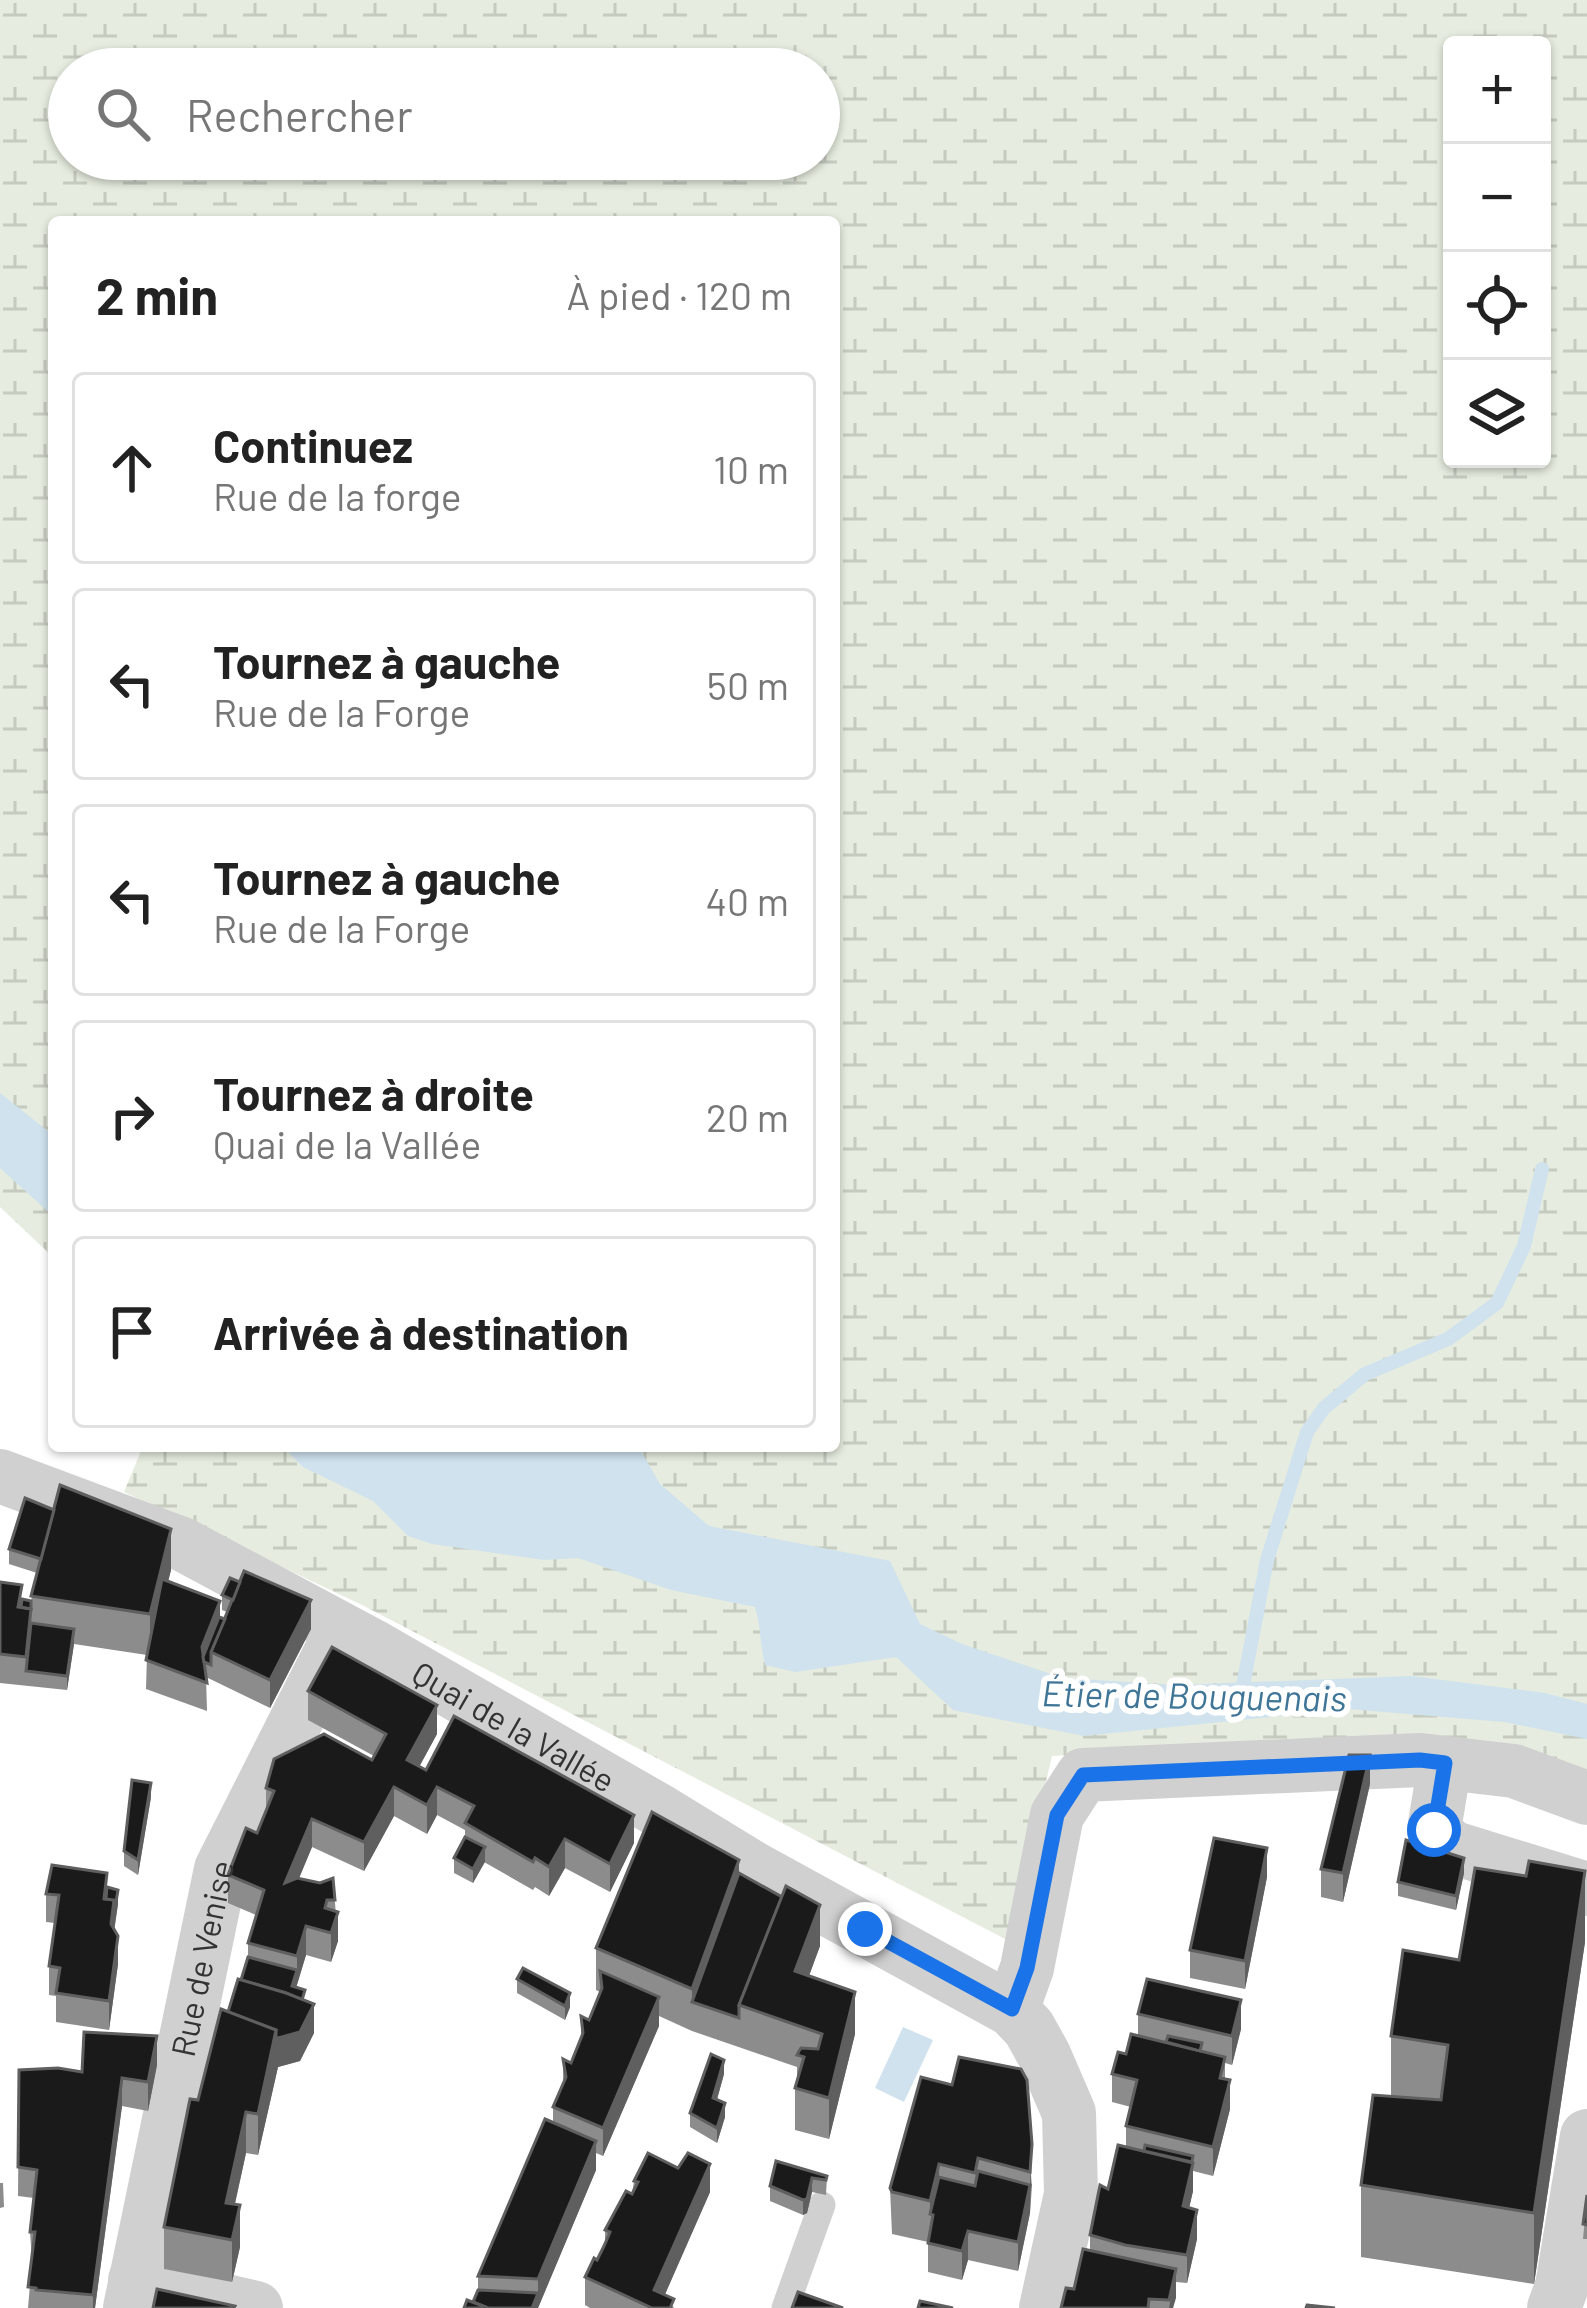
<!DOCTYPE html>
<html lang="fr">
<meta charset="utf-8">
<style>
:root{--surface:#fff;--page:#f6f6f6;--text:#222;--muted:#767676;--line:#e0e0e0}
body{margin:0;font-family:Barlow,sans-serif;background:var(--page);color:var(--text)}
.controls{position:absolute;right:36px;top:36px;display:grid;overflow:hidden;border-radius:12px;box-shadow:0 3px 9px #0004}
.controls button{width:108px;height:108px;display:grid;place-items:center;padding:0;border:0;border-bottom:3px solid var(--line);background:var(--surface);color:var(--text);font:60px sans-serif}
.stop{position:absolute;width:36px;height:36px;margin:-27px;border:9px solid #1a73e8;border-radius:50%;background:#fff}
.stop.end{background:#1a73e8;border-color:#fff;box-shadow:0 3px 12px #0008}
.list{margin:0;padding:0;list-style:none}
h2{display:flex;justify-content:space-between;align-items:center;height:156px;margin:0;padding:0 48px;font-size:51px}
h2 small{font-size:39px;font-weight:400;color:var(--muted)}
.list li{display:grid;grid-template-columns:78px 1fr auto;gap:36px;align-items:center;box-sizing:border-box;height:192px;margin:0 24px 24px;padding:0 24px;border:3px solid var(--line);border-radius:12px}
.list b{display:block;font-size:45px;white-space:nowrap}
.list p{margin:0;font-size:39px;white-space:nowrap;color:var(--muted)}
.list em{font-size:39px;font-style:normal;color:var(--muted)}
.icon{flex:none;width:66px;height:66px;fill:none;stroke:currentColor;stroke-width:2;stroke-linecap:round;stroke-linejoin:round}
.map{position:relative;flex:none;width:1587px;height:2308px;overflow:hidden}
.search{position:absolute;background:var(--surface);box-shadow:0 3px 9px #0004;left:48px;top:48px;width:792px;height:132px;display:flex;align-items:center;gap:30px;box-sizing:border-box;padding:0 42px;border-radius:66px;color:var(--muted);font-size:45px}
.panel{position:absolute;background:var(--surface);box-shadow:0 3px 9px #0004;left:48px;top:216px;width:792px;height:1236px;border-radius:12px}
.map>svg:first-child{display:block}
.wetland{fill:url(#wetland-marsh);fill-rule:evenodd}
.water{fill:#cfe2ee}
.lines{fill:none;stroke-linecap:round;stroke-linejoin:round}
.stream{stroke:#cfe2ee;stroke-width:14}
.lane{stroke:#d0d0d0;stroke-width:27}
.street{stroke:#d0d0d0;stroke-width:54}
.wall{fill:#8c8c8c}
.shaded-wall{fill:#5f5f5f}
.building{fill:#1a1a1a;stroke:#5f5f5f;stroke-width:3}
.route{stroke:#1a73e8;stroke-width:15}
.labels{text-anchor:middle;stroke-width:12;stroke-linejoin:round;paint-order:stroke}
.street-label{font-size:33px;fill:#333;stroke:#fff}
.water-label{font-size:36px;font-style:italic;fill:#3f7597;stroke:#fff}
</style>
<div class="map">
<svg width="1587" height="2308" viewBox="0 0 1587 2308">
<defs>
<pattern id="wetland-marsh" width="20" height="14" patternUnits="userSpaceOnUse" patternTransform="scale(3)"><rect width="20" height="14" fill="#e6ecdf"/><path d="M1 5h8M5 5V1M11 12h8M15 12V8" fill="none" stroke="#c6cbc0"/></pattern>
</defs>
<rect width="100%" height="100%" fill="#fff"/>
<path class="wetland" d="M0 0H1587V1776L1424 1736 1052 1756 1009 1941 362 1605 124 1492 143 1446H834V222H54V1258L0 1207ZM1452 45H1542V459H1452ZM69 69H819V159H69Z"/>
<g class="water">
<polygon points="0,1093 54,1136 54,1217 0,1168"/>
<path d="M282 1446H638L660 1484 709 1526 890 1561 920 1624 962 1644 1062 1678 1177 1685 1411 1676 1545 1693 1587 1704V1739L1504 1722 1348 1709 1084 1736 953 1710 896 1657 795 1672 765 1665C760 1645 761 1626 755 1607L671 1590 578 1558 544 1560 432 1544 408 1536 373 1501 303 1467Z"/>
<polygon points="903,2027 933,2040 904,2102 875,2088"/>
</g>
<g class="lines">
<polyline class="stream" points="1241,1696 1267,1560 1307,1432 1324,1408 1365,1374 1448,1339 1497,1303 1524,1246 1542,1169"/>
<polyline class="lane" points="785,2308 822,2205"/>
<g class="street">
<path id="s1" d="M0 1476 182 1544 371 1645 660 1811 753 1868 1012 2010 1029 2028 1044 2055 1069 2113 1071 2194 1046 2308"/>
<polyline points="1445,1763 1434,1830 1451,1847 1587,1889"/>
<polyline points="1012,2010 1027,1968 1057,1815 1083,1775 1420,1760 1514,1771 1587,1798"/>
<polyline points="135,2280 256,2308"/>
<path id="s2" d="M130 2308 221 1869 341 1632"/>
<polyline points="1554,2308 1562,2286 1587,2136"/>
</g>
</g>
<g class="wall">
<polygon points="9,1549 171,1570 168,1581 220,1618 225,1619 227,1612 222,1610 222,1595 311,1629 270,1708 206,1677 207,1711 146,1689 147,1655 74,1644 67,1690 0,1683 0,1582 22,1599 31,1601 37,1573 9,1564"/>
<polygon points="308,1691 437,1734 419,1767 426,1770 634,1843 610,1892 565,1868 549,1896 535,1887 533,1890 484,1862 473,1883 454,1873 454,1858 465,1837 465,1830 437,1815 427,1834 394,1816 364,1871 312,1847 299,1878 320,1883 333,1878 338,1941 331,1962 306,1955 296,1988 305,2001 314,2033 300,2061 278,2067 258,2155 246,2153 235,2204 240,2247 232,2282 164,2269 164,2227 198,2100 248,1957 248,1943 256,1915 228,1903 228,1875 257,1833 266,1811 266,1788 372,1760 374,1756 308,1720"/>
<polygon points="1370,1784 1343,1902 1321,1897 1321,1869"/>
<polygon points="151,1797 138,1875 124,1866 124,1851"/>
<polygon points="739,1873 820,1946 809,1976 855,2034 829,2139 795,2130 795,2088 797,2079 797,2067 692,2031 659,2016 659,2026 603,2156 596,2153 596,2170 538,2308 473,2302 478,2290 478,2276 553,2123 553,2107 563,2084 563,2059 571,2063 581,2039 581,2016 589,2020 600,1992 596,1990 596,1948"/>
<polygon points="1464,1873 1456,1910 1398,1896 1398,1882"/>
<polygon points="1267,1877 1245,1989 1190,1978 1190,1950"/>
<polygon points="107,1887 118,1904 114,1929 118,1964 109,2030 56,2022 56,1996 49,1995 49,1966 55,1923 46,1922 46,1894"/>
<polygon points="1585,1942 1534,2284 1361,2257 1361,2185 1391,2096 1391,2036 1459,1960"/>
<polygon points="517,1979 570,2007 565,2020 517,1993"/>
<polygon points="1138,2014 1241,2029 1232,2065 1225,2063 1225,2079 1230,2109 1213,2176 1193,2171 1193,2191 1189,2208 1197,2239 1187,2283 1176,2282 1173,2308 1061,2308 1074,2289 1090,2251 1090,2235 1126,2147 1126,2126 1131,2107 1112,2102 1112,2074 1138,2036"/>
<polygon points="157,2065 148,2111 122,2106 95,2308 28,2308 32,2261 30,2232 34,2198 18,2196 19,2070 82,2072"/>
<polygon points="1021,2069 1032,2186 1030,2213 1018,2271 968,2260 962,2280 928,2272 928,2242 892,2234 890,2188 952,2085"/>
<polygon points="724,2074 717,2100 725,2117 717,2143 690,2127 690,2113"/>
<polygon points="827,2176 826,2195 812,2192 807,2213 803,2215 770,2201 770,2186"/>
<polygon points="634,2181 710,2192 665,2294 674,2308 590,2308 585,2305 585,2277 597,2260 605,2243 605,2230 632,2194"/>
<polygon points="0,2183 3,2183 4,2207 0,2208"/>
<polygon points="1587,2195 1587,2239 1583,2239"/>
</g>
<g class="shaded-wall">
<polygon points="171,1529 171,1570 150,1655 150,1614"/>
<polygon points="311,1600 311,1629 270,1708 270,1680"/>
<polygon points="220,1601 220,1630 202,1661 202,1647"/>
<polygon points="74,1629 74,1644 67,1690 67,1676"/>
<polygon points="437,1705 437,1734 407,1789 407,1760"/>
<polygon points="1370,1755 1370,1784 1343,1902 1343,1873"/>
<polygon points="151,1783 151,1797 138,1875 138,1860"/>
<polygon points="394,1787 394,1816 364,1871 364,1842"/>
<polygon points="437,1787 437,1815 427,1834 427,1805"/>
<polygon points="634,1815 634,1843 610,1892 610,1864"/>
<polygon points="312,1819 312,1847 285,1912 285,1883"/>
<polygon points="565,1839 565,1868 549,1896 549,1867"/>
<polygon points="485,1847 485,1862 473,1883 473,1869"/>
<polygon points="1267,1848 1267,1877 1245,1989 1245,1961"/>
<polygon points="1464,1858 1464,1873 1456,1910 1456,1896"/>
<polygon points="739,1860 739,1901 692,2002 692,1989"/>
<polygon points="1585,1871 1585,1942 1534,2284 1534,2213"/>
<polygon points="118,1890 118,1904 111,1953 111,1924"/>
<polygon points="820,1905 820,1946 795,2013 795,1971"/>
<polygon points="338,1912 338,1941 331,1962 331,1933"/>
<polygon points="306,1926 306,1955 292,2001 292,1986 297,1970 297,1956"/>
<polygon points="118,1936 118,1964 109,2030 109,2001"/>
<polygon points="855,1992 855,2034 829,2139 829,2098"/>
<polygon points="570,1993 570,2007 565,2020 565,2006"/>
<polygon points="659,1997 659,2026 603,2156 603,2128"/>
<polygon points="1241,2000 1241,2029 1232,2065 1232,2036"/>
<polygon points="314,2004 314,2033 300,2061 278,2067 258,2155 258,2114 276,2030"/>
<polygon points="157,2036 157,2065 148,2111 148,2082"/>
<polygon points="724,2060 724,2074 713,2113 713,2098"/>
<polygon points="122,2078 122,2106 95,2308 93,2308 93,2295"/>
<polygon points="1230,2080 1230,2109 1213,2176 1213,2147"/>
<polygon points="725,2103 725,2117 717,2143 717,2128"/>
<polygon points="246,2112 246,2153 227,2239 226,2203"/>
<polygon points="596,2141 596,2170 538,2308 532,2308 538,2293 538,2279"/>
<polygon points="1032,2144 1030,2213 1018,2271 1018,2242 1030,2185"/>
<polygon points="1193,2156 1193,2191 1183,2235 1183,2206"/>
<polygon points="710,2164 710,2192 659,2308 654,2290"/>
<polygon points="939,2164 939,2205 933,2215 930,2214 930,2201"/>
<polygon points="812,2178 812,2192 807,2213 803,2215 803,2200"/>
<polygon points="240,2205 240,2247 232,2282 232,2240"/>
<polygon points="1197,2210 1197,2239 1187,2283 1187,2255"/>
<polygon points="968,2231 968,2260 962,2280 962,2251"/>
<polygon points="1176,2269 1176,2298 1173,2308 1169,2308"/>
</g>
<g class="building">
<polygon points="60,1485 171,1529 150,1614 31,1596"/>
<polygon points="25,1498 54,1510 41,1559 9,1549"/>
<polygon points="244,1571 311,1600 270,1680 211,1652"/>
<polygon points="230,1578 240,1582 233,1600 222,1595"/>
<polygon points="162,1579 220,1601 202,1647 207,1683 146,1660"/>
<polygon points="0,1582 22,1585 18,1607 31,1609 26,1657 0,1654"/>
<polygon points="22,1599 31,1601 31,1609 21,1607"/>
<polygon points="219,1617 225,1619 211,1652 211,1665 204,1662 203,1657"/>
<polygon points="31,1623 74,1629 67,1676 26,1671"/>
<polygon points="332,1647 437,1705 407,1760 426,1770 454,1716 634,1815 610,1864 565,1839 549,1867 535,1858 533,1862 465,1823 474,1806 437,1787 427,1805 394,1787 364,1842 312,1819 285,1883 297,1878 320,1883 333,1878 335,1900 327,1900 325,1908 338,1912 331,1933 306,1926 297,1956 248,1943 264,1890 228,1875 246,1828 257,1833 274,1791 266,1788 274,1759 324,1734 372,1760 386,1734 308,1691"/>
<polygon points="1349,1755 1370,1755 1343,1873 1321,1869"/>
<polygon points="132,1780 151,1783 138,1860 124,1851"/>
<polygon points="652,1812 739,1860 692,1989 596,1948"/>
<polygon points="465,1837 485,1847 473,1869 454,1858"/>
<polygon points="1214,1838 1267,1848 1245,1961 1190,1950"/>
<polygon points="1406,1840 1464,1858 1456,1896 1398,1882"/>
<polygon points="1529,1861 1585,1871 1534,2213 1361,2185 1373,2095 1441,2100 1448,2045 1391,2036 1403,1950 1459,1960 1475,1868 1526,1876"/>
<polygon points="52,1865 107,1873 104,1899 114,1900 111,1924 118,1936 109,2001 56,1993 60,1968 49,1966 59,1895 46,1894"/>
<polygon points="739,1873 782,1897 739,2005 739,2018 692,2002"/>
<polygon points="786,1886 820,1905 795,1971 855,1992 829,2098 795,2088 804,2057 797,2055 799,2051 801,2048 818,2049 822,2034 739,2005"/>
<polygon points="107,1887 118,1890 114,1914 114,1900 106,1899"/>
<polygon points="248,1957 297,1970 292,1986 305,1990 302,2000 286,1993 241,1980"/>
<polygon points="523,1968 570,1993 565,2006 517,1979"/>
<polygon points="600,1971 659,1997 603,2128 553,2107 566,2077 563,2059 571,2063 583,2033 581,2016 589,2020 602,1988"/>
<polygon points="238,1979 286,1993 314,2004 300,2032 278,2038 276,2043 276,2030 228,2012"/>
<polygon points="1147,1979 1241,2000 1232,2036 1138,2014"/>
<polygon points="221,2009 276,2030 258,2114 246,2112 226,2203 240,2205 232,2240 164,2227 190,2099 198,2100"/>
<polygon points="84,2032 157,2036 148,2082 122,2078 93,2295 36,2290 36,2288 28,2287 35,2232 30,2232 37,2170 18,2167 19,2070 58,2068 82,2072"/>
<polygon points="1131,2034 1225,2057 1220,2078 1230,2080 1213,2147 1126,2126 1137,2080 1112,2074 1118,2052 1126,2054"/>
<polygon points="1168,2036 1202,2043 1200,2051 1166,2042"/>
<polygon points="711,2054 724,2060 713,2098 725,2103 717,2128 690,2113"/>
<polygon points="959,2057 1021,2069 1027,2080 1032,2144 1030,2172 978,2158 975,2173 939,2164 930,2201 892,2192 890,2188 921,2077 952,2085"/>
<polygon points="545,2119 596,2141 538,2279 478,2276"/>
<polygon points="1118,2145 1193,2163 1183,2206 1197,2210 1187,2255 1125,2245 1090,2235 1100,2185 1108,2189"/>
<polygon points="1145,2145 1193,2156 1192,2162 1144,2151"/>
<polygon points="648,2153 678,2168 688,2153 710,2164 654,2290 674,2299 670,2308 652,2308 585,2277 594,2258 597,2260 604,2246 610,2232 605,2230 626,2191 632,2194 638,2182 634,2181"/>
<polygon points="776,2161 827,2176 826,2180 812,2178 807,2199 803,2200 770,2186"/>
<polygon points="978,2171 1030,2185 1018,2242 968,2231 962,2251 928,2243 933,2215 930,2214 939,2177 975,2186"/>
<polygon points="1587,2195 1587,2225 1583,2224"/>
<polygon points="1083,2249 1176,2269 1169,2300 1149,2299 1148,2308 1061,2308 1066,2288 1074,2289"/>
<polygon points="157,2289 235,2306 234,2308 153,2308"/>
<polygon points="478,2290 538,2293 532,2308 488,2308 473,2302"/>
<polygon points="798,2292 843,2308 792,2308"/>
<polygon points="467,2300 488,2308 464,2308"/>
<polygon points="920,2301 953,2308 918,2308"/>
<polygon points="1307,2305 1335,2308 1306,2308"/>
</g>
<g class="lines">
<polyline class="route" points="865,1929 1012,2009 1027,1968 1057,1815 1083,1775 1420,1760 1445,1763 1434,1830"/>
</g>
<g class="labels">
<g class="street-label">
<text dy="12" stroke="none"><textPath href="#s1" startOffset="573">Quai de la Vallée</textPath></text>
<text dy="12" stroke="none"><textPath href="#s2" startOffset="357">Rue de Venise</textPath></text>
</g>
<g class="water-label">
<text transform="translate(1194 1696) rotate(1)" y="13">Étier de Bouguenais</text>
</g>
</g>
</svg>
<div class="controls">
<button>+</button>
<button>−</button>
<button><svg class="icon" aria-label="locate" viewBox="0 0 24 24"><circle cx="12" cy="12" r="6"/><path d="M12 2v4M12 18v4M2 12h4M18 12h4"/></svg></button>
<button><svg class="icon" aria-label="layers" viewBox="0 0 24 24"><path d="M12 4l9 5-9 5-9-5zM3 14l9 5 9-5"/></svg></button>
</div>
<div class="stop" style="left:1434px;top:1830px"></div>
<div class="stop end" style="left:865px;top:1929px"></div>
<div class="search"><svg class="icon" aria-label="search" viewBox="0 0 24 24"><circle cx="10" cy="10" r="6"/><path d="M15 15l6 6"/></svg>Rechercher</div>
<section class="panel">
<h2>2 min<small>À pied · 120 m</small></h2>
<ul class="list">
<li><svg class="icon" aria-label="ahead" viewBox="0 0 24 24"><path d="M12 20V5M6 11l6-6 6 6"/></svg><div><b>Continuez</b><p>Rue de la forge</p></div><em>10 m</em></li>
<li><svg class="icon" aria-label="left" viewBox="0 0 24 24"><path d="M17 20v-9H6M10 6l-5 5 5 5"/></svg><div><b>Tournez à gauche</b><p>Rue de la Forge</p></div><em>50 m</em></li>
<li><svg class="icon" aria-label="left" viewBox="0 0 24 24"><path d="M17 20v-9H6M10 6l-5 5 5 5"/></svg><div><b>Tournez à gauche</b><p>Rue de la Forge</p></div><em>40 m</em></li>
<li><svg class="icon" aria-label="right" viewBox="0 0 24 24"><path d="M7 20v-9h11M14 6l5 5-5 5"/></svg><div><b>Tournez à droite</b><p>Quai de la Vallée</p></div><em>20 m</em></li>
<li><svg class="icon" aria-label="arrive" viewBox="0 0 24 24"><path d="M6 21V4h12l-3 4 3 4H6"/></svg><div><b>Arrivée à destination</b></div></li>
</ul>
</section>
</div>
